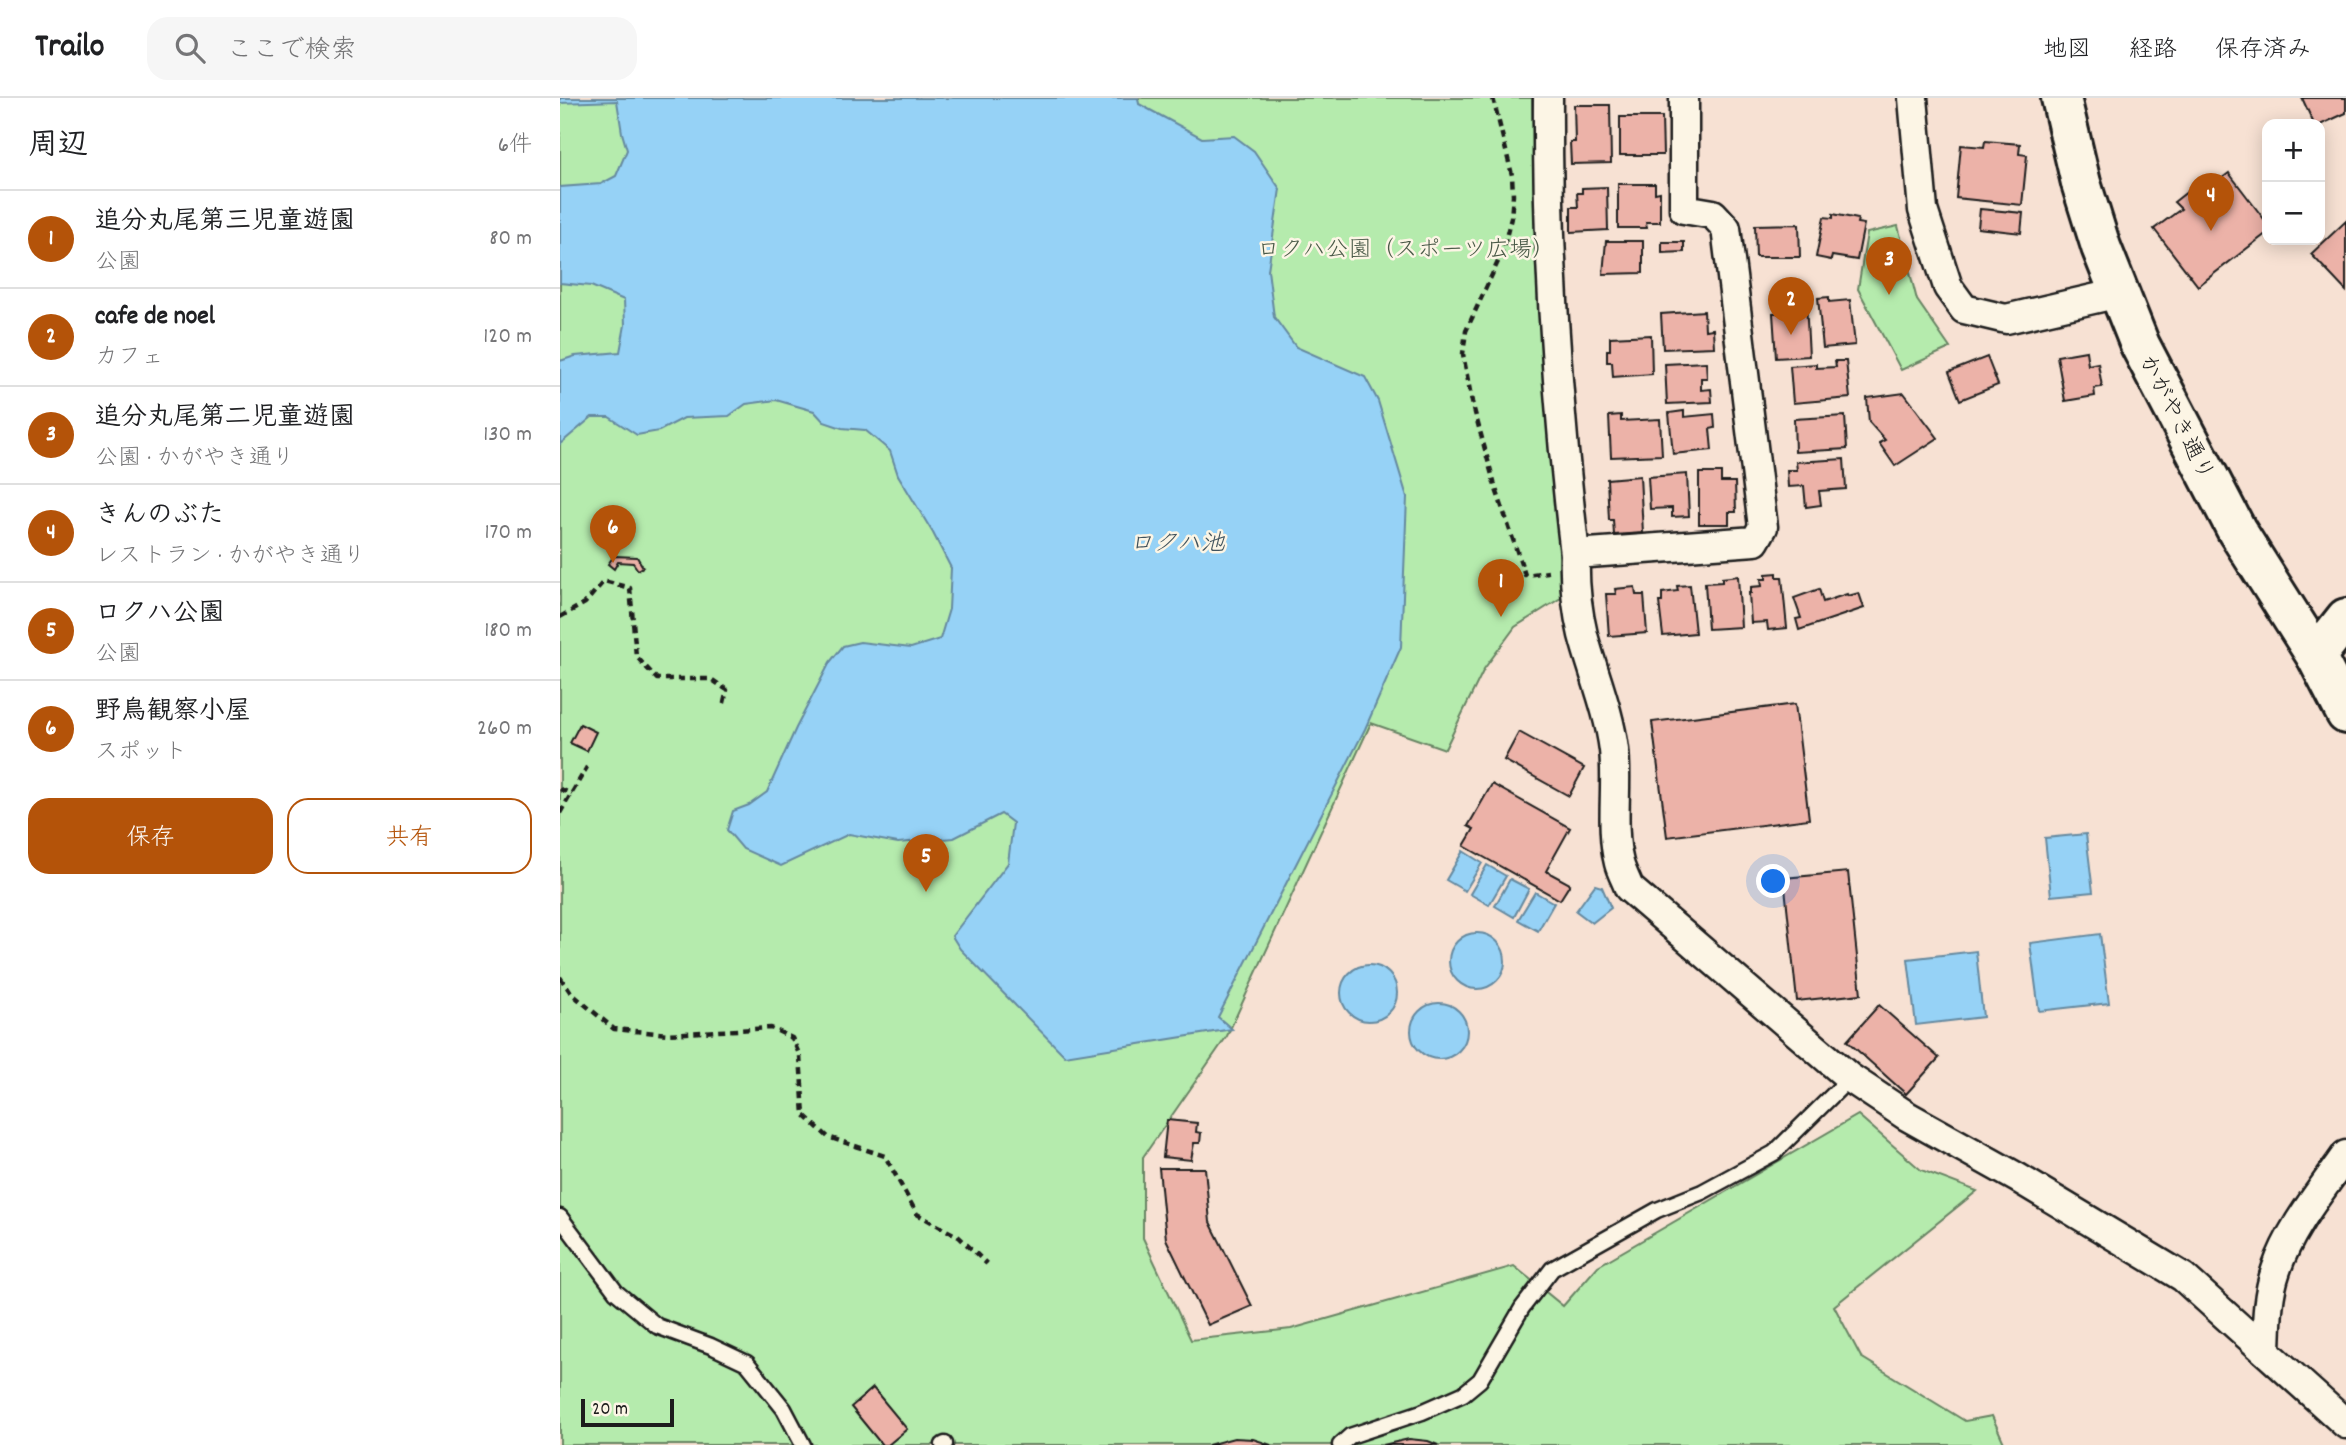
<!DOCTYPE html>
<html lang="ja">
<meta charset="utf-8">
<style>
:root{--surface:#fff;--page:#f6f6f6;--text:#202124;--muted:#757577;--line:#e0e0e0;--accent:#b45309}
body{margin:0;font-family:Dekko,"Klee One",sans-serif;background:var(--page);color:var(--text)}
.controls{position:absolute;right:21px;top:21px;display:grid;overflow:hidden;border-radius:14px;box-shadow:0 4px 18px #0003}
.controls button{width:63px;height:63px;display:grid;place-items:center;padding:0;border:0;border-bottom:2px solid var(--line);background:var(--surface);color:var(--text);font:35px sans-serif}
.scale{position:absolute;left:21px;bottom:18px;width:93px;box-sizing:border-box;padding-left:7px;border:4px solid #1c1c1c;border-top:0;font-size:19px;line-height:24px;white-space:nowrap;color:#1c1c1c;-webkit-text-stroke:5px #fcf5e5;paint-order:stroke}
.you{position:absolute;left:1214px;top:784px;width:24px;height:24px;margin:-18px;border:5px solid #fff;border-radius:50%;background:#1a73e8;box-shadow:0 0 0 10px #1a73e833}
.badge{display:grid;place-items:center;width:46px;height:46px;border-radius:50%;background:var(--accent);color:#fff;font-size:23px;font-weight:700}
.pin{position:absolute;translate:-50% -58px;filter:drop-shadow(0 2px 4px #0008)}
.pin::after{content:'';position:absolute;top:37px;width:24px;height:21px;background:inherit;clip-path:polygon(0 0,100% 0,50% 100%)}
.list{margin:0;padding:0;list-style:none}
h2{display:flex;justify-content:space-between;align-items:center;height:91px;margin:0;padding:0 28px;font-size:30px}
h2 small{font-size:23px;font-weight:400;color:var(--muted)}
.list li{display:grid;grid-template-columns:46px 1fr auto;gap:21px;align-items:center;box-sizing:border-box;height:98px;padding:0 28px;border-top:2px solid var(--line)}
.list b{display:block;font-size:26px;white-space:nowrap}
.list p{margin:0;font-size:23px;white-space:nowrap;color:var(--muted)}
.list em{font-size:23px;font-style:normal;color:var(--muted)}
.actions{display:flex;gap:14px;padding:21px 28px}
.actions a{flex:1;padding:16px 0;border:2px solid var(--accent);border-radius:21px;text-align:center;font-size:24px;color:var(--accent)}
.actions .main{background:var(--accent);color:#fff}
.icon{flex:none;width:38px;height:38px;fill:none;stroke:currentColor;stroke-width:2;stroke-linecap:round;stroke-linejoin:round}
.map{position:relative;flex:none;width:1786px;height:1347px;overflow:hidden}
header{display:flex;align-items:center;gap:42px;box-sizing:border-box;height:98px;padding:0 35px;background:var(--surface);border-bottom:2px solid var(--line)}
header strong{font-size:33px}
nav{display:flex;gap:38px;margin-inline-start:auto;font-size:24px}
.search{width:490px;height:63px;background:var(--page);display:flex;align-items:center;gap:18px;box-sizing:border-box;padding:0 24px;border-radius:21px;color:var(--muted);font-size:26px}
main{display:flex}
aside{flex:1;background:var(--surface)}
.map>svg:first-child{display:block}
.green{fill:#b5ebad;stroke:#688464;stroke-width:2}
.water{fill:#96d2f6;stroke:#65899f;stroke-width:2}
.building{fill:#ecb2a8;stroke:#1c1c1c;stroke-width:2}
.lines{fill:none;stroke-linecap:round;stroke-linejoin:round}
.lane-casing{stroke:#1c1c1c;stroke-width:19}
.street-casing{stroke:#1c1c1c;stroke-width:33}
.secondary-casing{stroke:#1c1c1c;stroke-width:44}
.path{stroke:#1c1c1c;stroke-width:4.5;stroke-dasharray:7 5;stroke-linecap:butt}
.lane{stroke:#fcf5e5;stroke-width:14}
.street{stroke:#fcf5e5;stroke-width:28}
.secondary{stroke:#fcf5e5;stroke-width:38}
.labels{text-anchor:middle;stroke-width:5;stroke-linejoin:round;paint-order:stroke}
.park-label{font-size:23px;fill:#4a5a48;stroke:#fcf5e5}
.street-label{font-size:23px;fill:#1c1c1c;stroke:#fcf5e5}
.water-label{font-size:24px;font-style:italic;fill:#41535d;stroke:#fcf5e5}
</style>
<header>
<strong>Trailo</strong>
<div class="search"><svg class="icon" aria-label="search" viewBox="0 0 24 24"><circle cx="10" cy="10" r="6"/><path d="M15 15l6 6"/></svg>ここで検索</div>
<nav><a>地図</a><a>経路</a><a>保存済み</a></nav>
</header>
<main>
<aside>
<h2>周辺<small>6件</small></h2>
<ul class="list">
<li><span class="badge">1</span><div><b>追分丸尾第三児童遊園</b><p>公園</p></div><em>80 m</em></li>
<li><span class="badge">2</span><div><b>cafe de noel</b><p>カフェ</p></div><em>120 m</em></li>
<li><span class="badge">3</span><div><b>追分丸尾第二児童遊園</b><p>公園 · かがやき通り</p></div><em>130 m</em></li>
<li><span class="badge">4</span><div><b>きんのぶた</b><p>レストラン · かがやき通り</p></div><em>170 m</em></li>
<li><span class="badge">5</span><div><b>ロクハ公園</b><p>公園</p></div><em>180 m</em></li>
<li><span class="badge">6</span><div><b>野鳥観察小屋</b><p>スポット</p></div><em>260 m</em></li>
</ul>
<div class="actions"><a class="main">保存</a><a>共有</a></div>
</aside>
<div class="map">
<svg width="1786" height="1347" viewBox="0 0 1786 1347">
<rect width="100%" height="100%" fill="#f7e1d3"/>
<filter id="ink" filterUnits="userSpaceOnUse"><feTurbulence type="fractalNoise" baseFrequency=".0143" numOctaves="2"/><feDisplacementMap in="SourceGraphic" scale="14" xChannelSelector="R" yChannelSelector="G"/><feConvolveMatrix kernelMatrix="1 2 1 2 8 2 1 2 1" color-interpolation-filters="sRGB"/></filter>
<g filter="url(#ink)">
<g class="green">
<polygon points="0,0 972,0 978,203 1007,496 955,529 924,571 885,651 811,625 667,938 583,1059 583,1140 631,1242 731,1231 954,1168 1003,1208 1038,1168 1298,1017 1361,1072 1417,1093 1274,1208 1301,1259 1405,1323 1432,1318 1445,1347 0,1347"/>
<polygon points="1338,128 1357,202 1390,250 1341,272 1298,191 1307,135"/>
</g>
<g class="water">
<polygon points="0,0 578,0 579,6 642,40 674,38 694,53 720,91 708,172 714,219 736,249 805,279 818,303 847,399 841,549 805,631 658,919 672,931 505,958 400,851 392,838 448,765 453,725 441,716 394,740 338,745 289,736 221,768 183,751 167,732 173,713 189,707 207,694 236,630 270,564 283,548 300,544 351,550 380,541 389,511 391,470 373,435 338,377 330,353 305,332 282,330 264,324 254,313 216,302 186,306 169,318 124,320 99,333 77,337 49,319 32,319 0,346 0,263 15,258 60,254 65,227 64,202 31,188 0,185 0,89 41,86 56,78 67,52 62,35 57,3 0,5"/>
<polygon points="1526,736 1533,794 1491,798 1485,740"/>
<polygon points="903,753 922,765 905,793 886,782"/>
<polygon points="927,767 946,778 929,807 910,796"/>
<polygon points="950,781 969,791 954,819 935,808"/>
<polygon points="1035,787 1042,789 1051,810 1032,825 1016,813"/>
<polygon points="975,794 994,805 978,833 958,822"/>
<circle cx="917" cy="863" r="28"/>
<polygon points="1540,836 1549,905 1479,913 1470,845"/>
<polygon points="1416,853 1423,919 1356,927 1348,861"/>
<circle cx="809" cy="895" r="28"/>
<circle cx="879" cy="933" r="28"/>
</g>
<g class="building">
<polygon points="1742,0 1786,0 1786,15 1760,27 1754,26"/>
<polygon points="1014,7 1050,7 1051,65 1011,66 1010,44 1015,44"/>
<polygon points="1060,19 1102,19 1103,57 1060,57"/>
<polygon points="1425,43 1460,46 1459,56 1467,57 1462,107 1396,100 1401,47 1424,49"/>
<polygon points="1669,75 1707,125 1707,135 1638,188 1594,131 1621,111 1614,104 1646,79 1652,88"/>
<polygon points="1058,86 1095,86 1095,95 1100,94 1100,124 1086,124 1087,130 1058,130"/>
<polygon points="1047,89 1048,132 1011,134 1011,109 1018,109 1017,95 1022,95 1022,90"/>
<polygon points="1420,111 1463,115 1461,135 1418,130"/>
<polygon points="1273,116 1298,121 1297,125 1304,126 1297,162 1272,158 1271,162 1256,159 1264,119 1273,120"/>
<polygon points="1786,123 1786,193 1751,156"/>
<polygon points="1239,126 1240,159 1196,159 1195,127"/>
<polygon points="1046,143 1083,143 1083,175 1043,176"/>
<polygon points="1102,144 1124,144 1124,154 1102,155"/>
<polygon points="1269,199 1269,204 1290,202 1295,247 1263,250 1258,200"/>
<polygon points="1246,205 1249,258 1216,260 1213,215 1228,214 1227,206"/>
<polygon points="1144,213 1145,232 1153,231 1154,249 1103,251 1101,216"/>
<polygon points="1091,237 1092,276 1053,279 1052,264 1047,264 1047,252 1050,252 1050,239"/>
<polygon points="1526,253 1528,267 1538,265 1542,289 1534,290 1535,298 1505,303 1497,258"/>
<polygon points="1427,259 1438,287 1400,302 1389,274"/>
<polygon points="1275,263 1286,263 1290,300 1233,305 1230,268 1256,266 1256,270 1276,269"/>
<polygon points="1146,264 1147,280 1141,280 1141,292 1151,291 1152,304 1107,306 1105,266"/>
<polygon points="1344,295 1378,340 1335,368 1319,345 1325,342 1309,324 1307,300"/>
<polygon points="1124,313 1124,319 1154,316 1155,330 1150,331 1152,352 1113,356 1109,315"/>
<polygon points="1061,317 1061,323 1100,321 1102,357 1051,359 1049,318"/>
<polygon points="1285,318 1287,351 1235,354 1234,321"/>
<polygon points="1284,361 1286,391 1259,393 1261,407 1246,409 1244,388 1228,389 1227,372 1237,372 1236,364"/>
<polygon points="1139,375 1161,375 1161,384 1175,384 1176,414 1169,414 1169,426 1139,426"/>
<polygon points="1127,376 1129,418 1112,419 1112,410 1090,411 1088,379"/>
<polygon points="1080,378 1083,435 1054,437 1053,422 1049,422 1047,381"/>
<polygon points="54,458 77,459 83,469 78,472 73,465 58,464 54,471 48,466"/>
<polygon points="1217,475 1217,479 1222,479 1227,530 1208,532 1207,524 1191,525 1189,495 1191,495 1191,489 1202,488 1201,481 1206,481 1206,476"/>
<polygon points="1178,478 1181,529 1148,531 1145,485 1162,484 1162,480"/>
<polygon points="1130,487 1135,535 1103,538 1099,504 1102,504 1102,495 1118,493 1117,488"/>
<polygon points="1075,489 1076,497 1084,497 1087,535 1049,538 1046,496 1056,496 1055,491"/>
<polygon points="1259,491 1263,504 1287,496 1288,498 1299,495 1304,510 1239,532 1236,521 1241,520 1234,500"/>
<polygon points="1235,606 1249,721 1107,739 1092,624"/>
<polygon points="20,626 36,634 27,653 10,645"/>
<polygon points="959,634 1024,670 1009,698 944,662"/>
<polygon points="932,686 1010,730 986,773 1010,786 1000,802 904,748 914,731 908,728"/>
<polygon points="1288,774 1301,896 1237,903 1224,780"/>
<polygon points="1319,907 1379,960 1346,996 1287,943"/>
<polygon points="607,1022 637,1025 636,1034 641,1035 640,1045 634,1045 631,1062 603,1059"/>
<polygon points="599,1070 645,1070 650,1124 692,1208 648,1227 606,1141"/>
<polygon points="313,1290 347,1331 328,1347 322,1347 291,1309"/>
<polygon points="674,1340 693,1341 711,1347 648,1347"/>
<polygon points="849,1341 868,1343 878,1347 823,1347"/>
</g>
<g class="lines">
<g class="lane-casing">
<g id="lane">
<polyline points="0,1119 56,1194 97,1228 151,1248 187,1265 224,1311 243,1347"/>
<polyline points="383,1347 385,1346"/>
<polyline points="780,1347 790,1338 862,1314 903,1296 920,1282 962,1210 992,1171 1097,1112 1142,1094 1214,1055 1290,980"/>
</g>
</g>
<g class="street-casing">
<g id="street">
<path d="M988 0C987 152 997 305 1015 456 1014 482 1017 512 1023 537 1033 575 1049 612 1054 652 1058 688 1050 729 1059 765 1061 773 1066 782 1069 790L1290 980 1347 1018 1458 1080 1623 1179 1786 1326"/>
<polyline points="1353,0 1363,112 1388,189 1404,211 1446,221 1559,195"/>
<polyline points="1015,456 1195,443 1203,429 1166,130 1153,116 1124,111 1124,0"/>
<path d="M1706 1252C1707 1225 1707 1198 1716 1172 1730 1130 1761 1093 1786 1057"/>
</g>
</g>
<g class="secondary-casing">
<g id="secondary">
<polyline points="1501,0 1521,85 1541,149 1580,247 1677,433 1756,558 1786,616"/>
<polyline points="1756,558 1786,520"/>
</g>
</g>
<g class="path">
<polyline points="933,0 952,77 953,97 951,120 942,155 906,233 903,256 912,304 935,388 965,477 988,474"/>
<polyline points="0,519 25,505 44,483 70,490 76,558 97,581 151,581 167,592 163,609"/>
<polyline points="0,691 12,696"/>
<polyline points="0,715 27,669"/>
<polyline points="0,879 11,895 54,931 108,936 211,930 232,940 240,958 244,1017 268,1039 325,1058 357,1116 399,1139 427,1166"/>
</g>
<use href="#lane" class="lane"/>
<use href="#street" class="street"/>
<use href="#secondary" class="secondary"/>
</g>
</g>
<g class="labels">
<g class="park-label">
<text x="846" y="158">ロクハ公園（スポーツ広場）</text>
</g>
<g class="street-label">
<text transform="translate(1618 319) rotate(63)" y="8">かがやき通り</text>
</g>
<g class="water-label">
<text x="617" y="452">ロクハ池</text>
</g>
</g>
</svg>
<div class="controls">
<button>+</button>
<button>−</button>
</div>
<div class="scale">20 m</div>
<div class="you"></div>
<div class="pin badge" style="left:941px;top:519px">1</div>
<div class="pin badge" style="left:1231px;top:237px">2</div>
<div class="pin badge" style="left:1329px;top:197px">3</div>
<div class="pin badge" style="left:1651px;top:133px">4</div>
<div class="pin badge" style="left:366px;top:794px">5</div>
<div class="pin badge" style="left:53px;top:465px">6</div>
</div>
</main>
